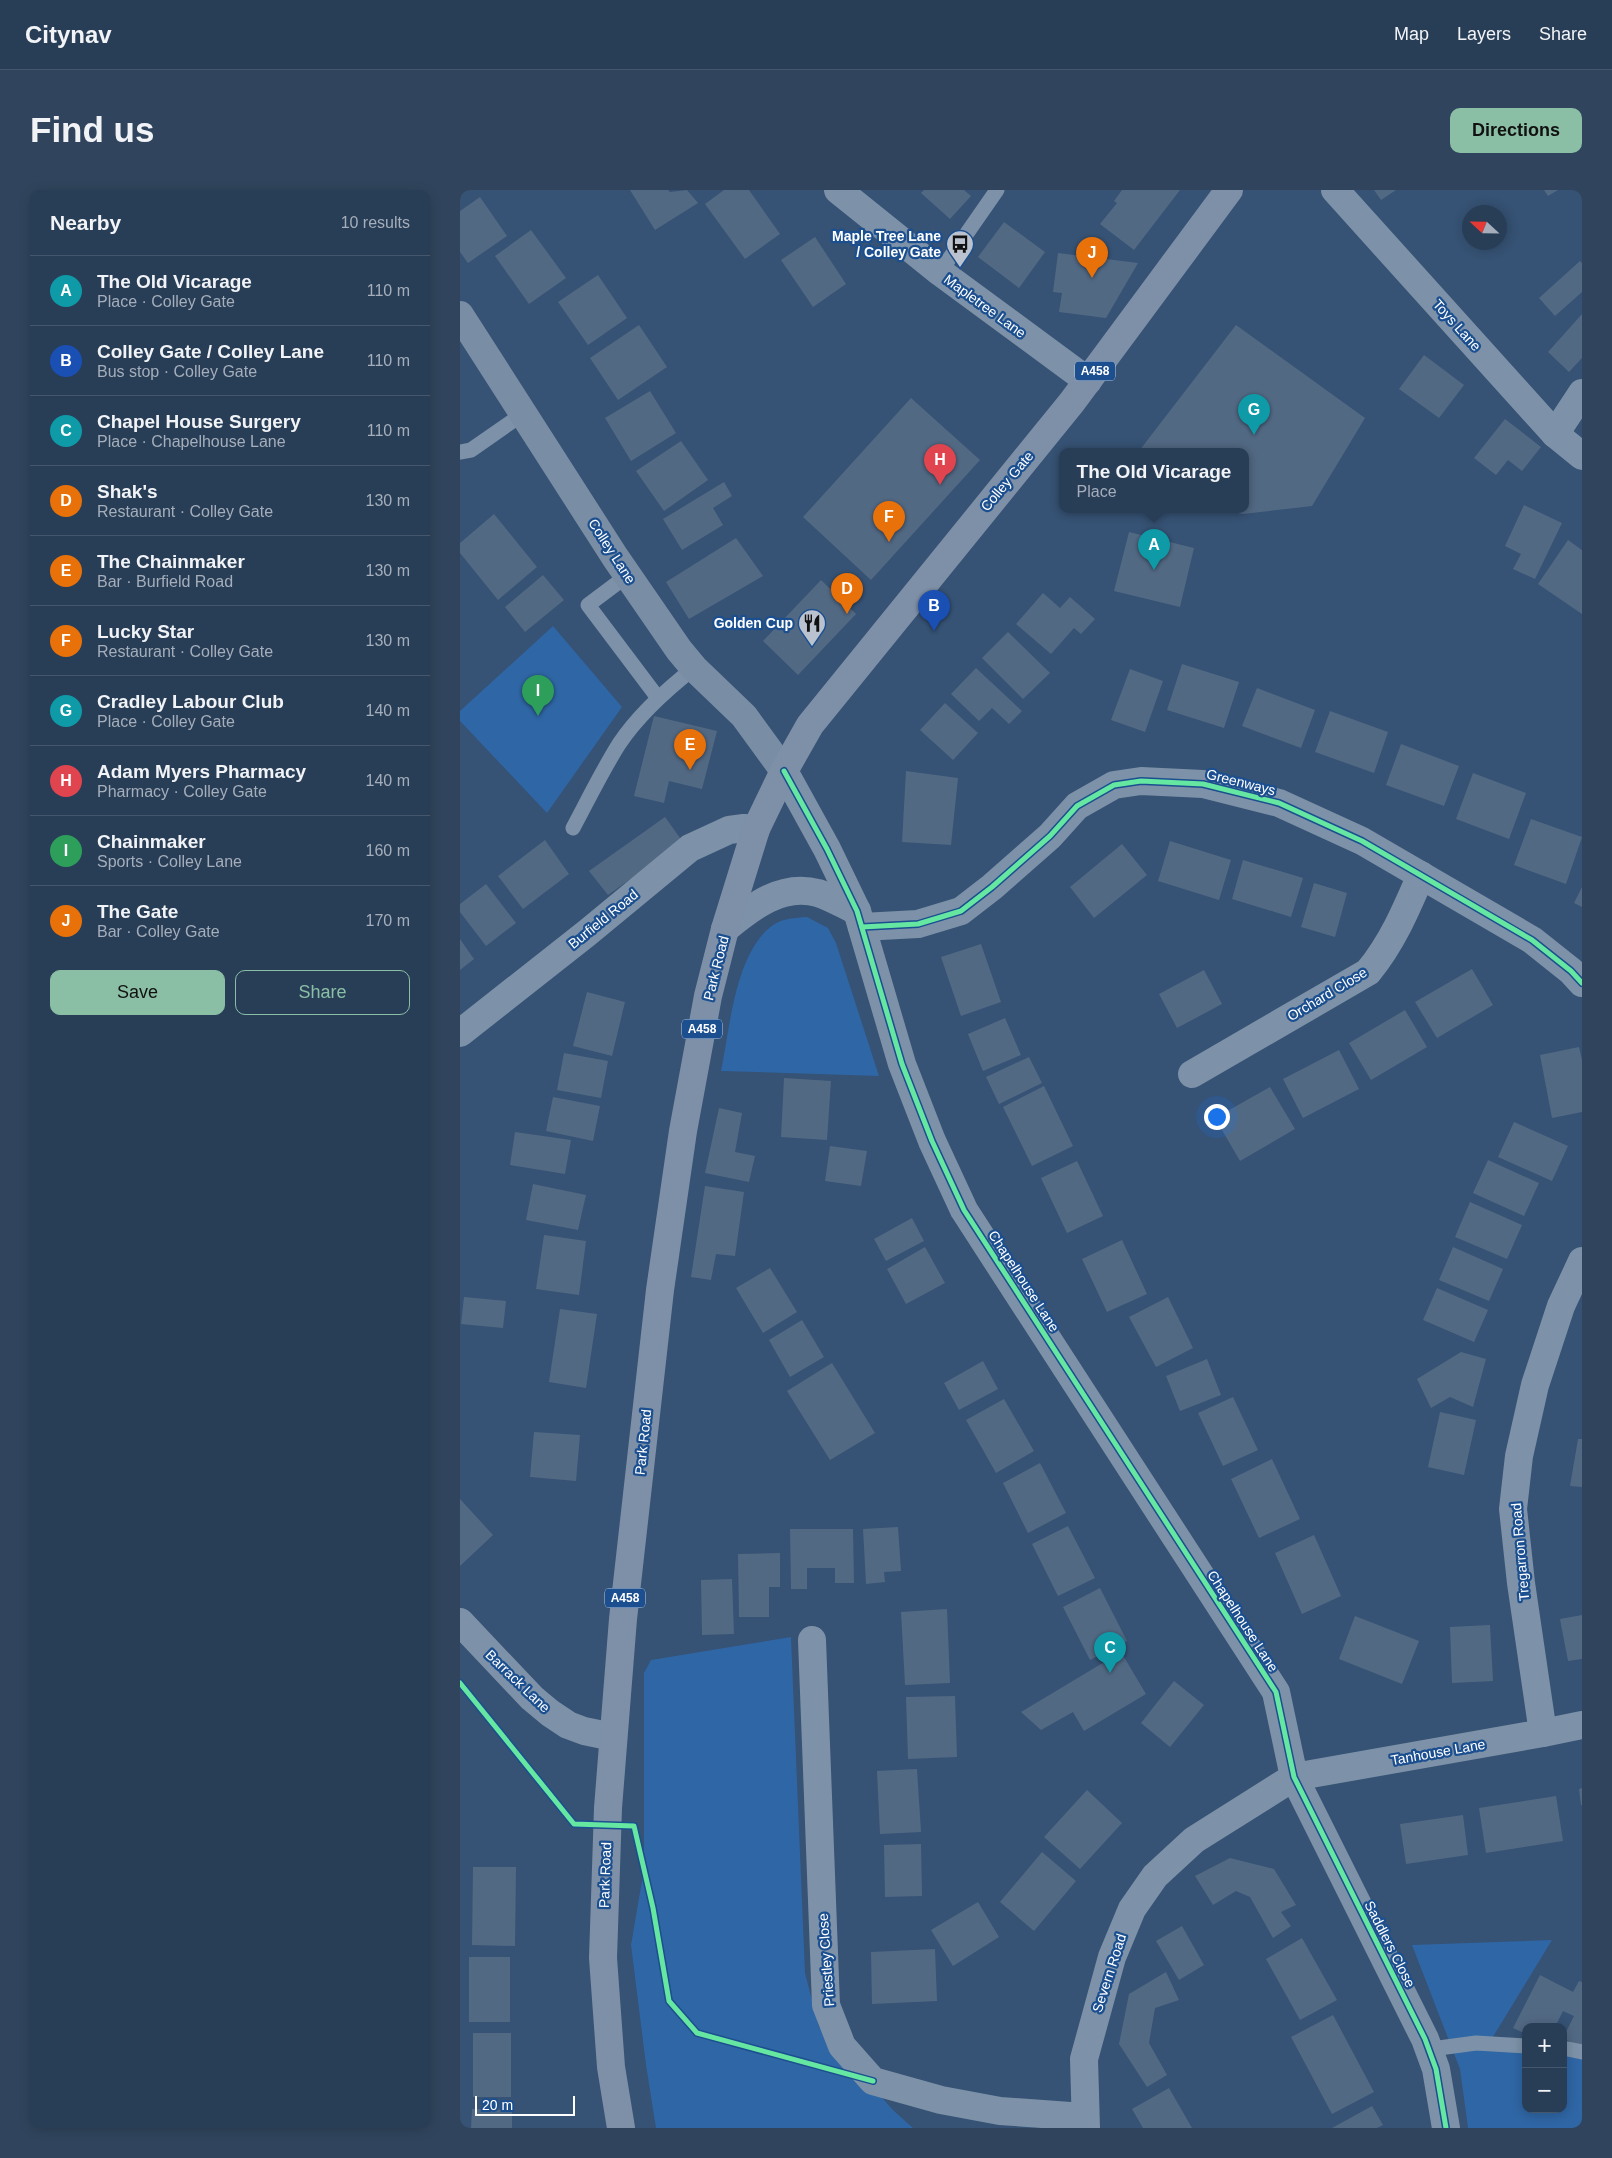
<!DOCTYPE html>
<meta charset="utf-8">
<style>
:root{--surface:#283e57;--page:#30455d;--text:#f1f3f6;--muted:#a5aeba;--line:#44576d;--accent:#8abfa5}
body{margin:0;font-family:Arial,sans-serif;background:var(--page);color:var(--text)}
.controls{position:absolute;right:15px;bottom:15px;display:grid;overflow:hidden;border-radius:10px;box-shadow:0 2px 12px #0003}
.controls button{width:45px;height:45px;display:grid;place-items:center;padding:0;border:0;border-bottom:1px solid var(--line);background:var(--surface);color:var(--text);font:25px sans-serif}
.compass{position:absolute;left:1002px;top:15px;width:45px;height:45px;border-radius:50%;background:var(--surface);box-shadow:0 2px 12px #0003;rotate:292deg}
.scale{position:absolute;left:15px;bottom:12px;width:100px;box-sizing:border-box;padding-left:5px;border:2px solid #fff;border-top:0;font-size:14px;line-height:18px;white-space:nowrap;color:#fff;-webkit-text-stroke:4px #1b4f8f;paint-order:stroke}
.you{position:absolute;left:756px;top:926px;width:18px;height:18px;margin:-12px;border:4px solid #fff;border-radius:50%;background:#1a73e8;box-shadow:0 0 0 8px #1a73e833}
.badge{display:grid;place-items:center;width:32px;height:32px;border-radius:50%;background:var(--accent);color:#fff;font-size:16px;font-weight:700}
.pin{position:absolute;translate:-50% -41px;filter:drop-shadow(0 1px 2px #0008)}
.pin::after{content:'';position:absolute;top:26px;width:18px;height:15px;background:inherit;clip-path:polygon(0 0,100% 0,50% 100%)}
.popup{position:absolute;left:599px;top:258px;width:190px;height:65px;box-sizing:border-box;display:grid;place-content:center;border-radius:10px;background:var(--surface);filter:drop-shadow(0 1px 4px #0005);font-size:16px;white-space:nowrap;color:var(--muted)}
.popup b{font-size:19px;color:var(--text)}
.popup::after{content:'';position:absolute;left:50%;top:100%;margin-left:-10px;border:10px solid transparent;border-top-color:var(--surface)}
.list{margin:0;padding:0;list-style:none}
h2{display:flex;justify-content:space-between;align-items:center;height:65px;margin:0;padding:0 20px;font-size:21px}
h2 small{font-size:16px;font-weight:400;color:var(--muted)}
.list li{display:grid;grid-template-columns:32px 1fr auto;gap:15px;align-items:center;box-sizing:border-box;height:70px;padding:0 20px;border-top:1px solid var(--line)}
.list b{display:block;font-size:19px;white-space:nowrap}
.list p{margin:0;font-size:16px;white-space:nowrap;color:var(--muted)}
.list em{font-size:16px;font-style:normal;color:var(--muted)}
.actions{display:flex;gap:10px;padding:15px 20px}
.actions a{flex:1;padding:11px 0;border:1px solid var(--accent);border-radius:10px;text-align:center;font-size:18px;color:var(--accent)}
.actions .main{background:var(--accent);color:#111}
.map{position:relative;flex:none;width:1122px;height:1938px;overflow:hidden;border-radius:10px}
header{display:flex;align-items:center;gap:30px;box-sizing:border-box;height:70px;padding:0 25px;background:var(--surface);border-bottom:1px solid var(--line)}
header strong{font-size:24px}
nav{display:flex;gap:28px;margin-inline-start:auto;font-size:18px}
.intro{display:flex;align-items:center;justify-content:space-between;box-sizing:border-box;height:120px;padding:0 30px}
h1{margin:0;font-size:35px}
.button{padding:12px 22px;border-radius:10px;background:var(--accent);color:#111;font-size:18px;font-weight:700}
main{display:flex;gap:30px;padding:0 30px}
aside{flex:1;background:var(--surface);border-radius:10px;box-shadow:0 2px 12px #0003}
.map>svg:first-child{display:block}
.green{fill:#2f66a5}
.building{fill:#526984}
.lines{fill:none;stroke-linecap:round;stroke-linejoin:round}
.service{stroke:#7d92a8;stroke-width:15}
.minor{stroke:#7d92a8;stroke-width:28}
.tertiary{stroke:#7d92a8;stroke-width:28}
.secondary{stroke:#798da4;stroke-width:28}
.trunk{stroke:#7e90a7;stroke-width:28}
.cycleway-casing{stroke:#1b4f8f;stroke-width:8}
.cycleway{stroke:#66e7a1;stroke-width:5}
.labels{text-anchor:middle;stroke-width:4.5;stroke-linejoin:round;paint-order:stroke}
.shield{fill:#1b4f8f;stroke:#bbcadd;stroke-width:1}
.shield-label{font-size:12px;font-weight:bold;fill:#fff}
.poi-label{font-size:14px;font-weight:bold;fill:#fff;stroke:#1b4f8f;text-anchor:end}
.street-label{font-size:14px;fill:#fff;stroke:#1b4f8f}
</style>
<header>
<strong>Citynav</strong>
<nav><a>Map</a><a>Layers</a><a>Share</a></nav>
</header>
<div class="intro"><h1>Find us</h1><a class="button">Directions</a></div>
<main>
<aside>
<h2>Nearby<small>10 results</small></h2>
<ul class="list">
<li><span class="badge" style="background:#0f9aa8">A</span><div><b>The Old Vicarage</b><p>Place · Colley Gate</p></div><em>110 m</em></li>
<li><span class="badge" style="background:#1a4fb4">B</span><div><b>Colley Gate / Colley Lane</b><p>Bus stop · Colley Gate</p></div><em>110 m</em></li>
<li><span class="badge" style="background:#0f9aa8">C</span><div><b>Chapel House Surgery</b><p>Place · Chapelhouse Lane</p></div><em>110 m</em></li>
<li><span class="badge" style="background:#e8710a">D</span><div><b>Shak's</b><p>Restaurant · Colley Gate</p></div><em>130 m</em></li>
<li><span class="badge" style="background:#e8710a">E</span><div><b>The Chainmaker</b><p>Bar · Burfield Road</p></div><em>130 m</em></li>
<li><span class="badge" style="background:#e8710a">F</span><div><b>Lucky Star</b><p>Restaurant · Colley Gate</p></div><em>130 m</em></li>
<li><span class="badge" style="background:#0f9aa8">G</span><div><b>Cradley Labour Club</b><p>Place · Colley Gate</p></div><em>140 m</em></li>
<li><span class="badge" style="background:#e0444e">H</span><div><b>Adam Myers Pharmacy</b><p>Pharmacy · Colley Gate</p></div><em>140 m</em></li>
<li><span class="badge" style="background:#2e9e5b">I</span><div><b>Chainmaker</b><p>Sports · Colley Lane</p></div><em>160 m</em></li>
<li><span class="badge" style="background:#e8710a">J</span><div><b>The Gate</b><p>Bar · Colley Gate</p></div><em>170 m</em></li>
</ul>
<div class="actions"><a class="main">Save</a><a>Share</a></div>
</aside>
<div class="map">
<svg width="1122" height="1938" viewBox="0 0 1122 1938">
<rect width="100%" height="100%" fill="#365274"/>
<g class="green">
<polygon points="93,436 162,517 87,623 0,531 0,521"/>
<path d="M347 727 368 738 376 753 419 886 261 881C270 838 275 762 313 735 323 728 335 728 347 727Z"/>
<polygon points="331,1447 345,1783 359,1837 433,1920 453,1938 196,1938 186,1875 171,1755 184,1679 184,1483 191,1470"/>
<polygon points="1092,1750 1028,1855 1066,1859 1066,1919 1103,1919 1103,1862 1122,1864 1122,1938 1008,1938 1000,1879 952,1755"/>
</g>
<g class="building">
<polygon points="170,0 208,0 210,2 227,0 238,13 195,40"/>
<polygon points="264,0 289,0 320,44 285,69 245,14"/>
<polygon points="464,0 504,0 511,6 490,29 461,3"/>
<polygon points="662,0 720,0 674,60 640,34 657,13 654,11"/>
<polygon points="914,0 936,0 921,10"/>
<polygon points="1084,0 1098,0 1088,6"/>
<polygon points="20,7 47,46 8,73 0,62 0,21"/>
<polygon points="544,32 585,62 559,98 518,67"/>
<polygon points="71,40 106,88 69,114 35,66"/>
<polygon points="355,47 386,94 353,117 321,70"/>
<polygon points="598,63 678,73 646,128 599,122 602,103 593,102"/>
<polygon points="1120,71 1122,73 1122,102 1095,126 1079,108"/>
<polygon points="138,85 167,128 128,155 98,112"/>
<polygon points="1122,124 1122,168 1109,182 1088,162"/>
<polygon points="179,135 207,177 158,210 130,168"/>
<polygon points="776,135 905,228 852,316 783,324 761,320 785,319 785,261 679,261"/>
<polygon points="964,165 1004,195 979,228 939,199"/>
<polygon points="190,201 216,243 171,271 145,228"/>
<polygon points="451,208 520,270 411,390 343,327"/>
<polygon points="1045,229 1081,257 1062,281 1048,270 1036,285 1014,268"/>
<polygon points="221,251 248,290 204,321 176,281"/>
<polygon points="264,292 272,306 253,318 263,335 222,360 203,329"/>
<polygon points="1064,315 1102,333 1075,389 1053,379 1061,364 1045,356"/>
<polygon points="34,324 77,377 38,410 0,363 0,353"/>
<polygon points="669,342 734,358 720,417 654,401"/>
<polygon points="276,348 303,386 229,429 206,392"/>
<polygon points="1108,350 1122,360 1122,424 1078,394"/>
<polygon points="83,385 104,410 65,442 45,417"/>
<polygon points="361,390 396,424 338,485 303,451"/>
<polygon points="583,403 600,418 610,407 635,429 621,444 614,438 591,464 556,434"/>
<polygon points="548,442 590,483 563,509 522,468"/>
<polygon points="722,474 779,492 764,538 707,520"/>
<polygon points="516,478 562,521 549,534 532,518 519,531 491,504"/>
<polygon points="670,479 703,491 685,542 651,530"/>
<polygon points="797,498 855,520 841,558 782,536"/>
<polygon points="485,513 518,543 493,570 460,540"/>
<polygon points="870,521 928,542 914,583 855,562"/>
<polygon points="194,526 257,541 242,599 209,591 204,613 174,606"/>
<polygon points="941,554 999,576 984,616 926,595"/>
<polygon points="446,581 498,588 491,655 442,652"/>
<polygon points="1013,583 1066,603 1049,649 996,629"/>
<polygon points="205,627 223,652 148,705 129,681"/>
<polygon points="1071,629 1122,647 1106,694 1054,675"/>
<polygon points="85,650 109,684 63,719 38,686"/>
<polygon points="710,651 771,670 759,710 698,691"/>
<polygon points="662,654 687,685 634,728 610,697"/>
<polygon points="783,670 843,688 831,727 772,709"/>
<polygon points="854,693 887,703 875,747 841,737"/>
<polygon points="26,694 56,733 26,756 0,722 0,714"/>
<polygon points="1122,697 1122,717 1114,713"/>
<polygon points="0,749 14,769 0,780"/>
<polygon points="521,754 541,812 501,826 481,767"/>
<polygon points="1012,779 1033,815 977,848 955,812"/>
<polygon points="744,780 762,814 717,838 699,804"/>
<polygon points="127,802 165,812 152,866 113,856"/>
<polygon points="945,820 967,857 911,890 889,853"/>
<polygon points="545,828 561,865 523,881 508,844"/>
<polygon points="1119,857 1122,870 1122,922 1092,928 1080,865"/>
<polygon points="879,860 899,899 843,928 823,889"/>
<polygon points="104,863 148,871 141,908 97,900"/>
<polygon points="569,867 582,893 539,914 526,887"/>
<polygon points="324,888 371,891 367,950 321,947"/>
<polygon points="584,896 613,956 572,976 543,917"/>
<polygon points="810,897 835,939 780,971 755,928"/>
<polygon points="93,907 140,916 133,951 86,941"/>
<polygon points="259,918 282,923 275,962 295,966 289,992 245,983"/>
<polygon points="1054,932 1108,956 1092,991 1038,967"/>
<polygon points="55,942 111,950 105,984 50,975"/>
<polygon points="370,956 407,961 401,996 365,991"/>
<polygon points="1028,970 1079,993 1064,1026 1013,1003"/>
<polygon points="617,971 643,1026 607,1043 581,988"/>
<polygon points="73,994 126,1005 118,1040 66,1030"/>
<polygon points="245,996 284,1002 275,1066 256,1064 251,1090 231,1087"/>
<polygon points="1010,1012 1062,1035 1047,1069 995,1047"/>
<polygon points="452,1028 464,1051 426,1071 414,1049"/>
<polygon points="84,1045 126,1051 119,1105 76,1099"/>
<polygon points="662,1050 687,1104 647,1122 622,1069"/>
<polygon points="465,1057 485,1093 446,1114 427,1079"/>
<polygon points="993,1057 1043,1079 1029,1111 979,1090"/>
<polygon points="310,1078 337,1122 303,1143 276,1098"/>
<polygon points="977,1098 1028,1120 1014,1152 963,1130"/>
<polygon points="4,1107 46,1111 43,1138 1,1134"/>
<polygon points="708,1107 733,1158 696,1177 669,1127"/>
<polygon points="100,1119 137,1124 126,1198 89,1192"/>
<polygon points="342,1130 364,1167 330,1187 309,1150"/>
<polygon points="1001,1162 1026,1169 1013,1217 990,1207 971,1218 957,1189"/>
<polygon points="747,1169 761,1205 720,1221 706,1186"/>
<polygon points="523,1171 538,1199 499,1220 484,1193"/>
<polygon points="372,1173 415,1243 370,1270 327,1201"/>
<polygon points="773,1207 798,1260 763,1276 738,1223"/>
<polygon points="544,1209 574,1261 536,1283 506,1230"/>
<polygon points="980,1222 1016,1230 1004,1285 968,1277"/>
<polygon points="74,1242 120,1245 116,1291 70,1287"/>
<polygon points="1118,1249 1122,1249 1122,1297 1110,1296"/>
<polygon points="812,1269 840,1329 799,1348 771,1289"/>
<polygon points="580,1273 606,1323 568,1343 543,1293"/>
<polygon points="0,1309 33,1345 0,1376"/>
<polygon points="608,1336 635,1388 598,1406 572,1354"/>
<polygon points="438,1337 441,1381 424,1382 425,1392 406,1394 403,1339"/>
<polygon points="330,1339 393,1339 394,1393 375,1393 375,1378 347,1378 347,1399 331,1399"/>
<polygon points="854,1345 881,1406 842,1424 815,1363"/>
<polygon points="320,1363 320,1397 309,1397 309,1427 279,1427 278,1364"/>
<polygon points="272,1389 274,1444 242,1445 241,1390"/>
<polygon points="640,1398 667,1451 630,1470 603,1417"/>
<polygon points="487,1419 490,1493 445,1495 441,1422"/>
<polygon points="1122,1425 1122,1469 1108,1471 1100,1429"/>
<polygon points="895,1426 959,1451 942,1494 879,1469"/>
<polygon points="1030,1435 1033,1491 992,1493 990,1437"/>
<polygon points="661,1462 686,1504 624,1541 613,1522 581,1540 561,1522"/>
<polygon points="714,1491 744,1515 710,1557 681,1533"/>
<polygon points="495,1506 497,1567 448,1569 446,1507"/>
<polygon points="457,1579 461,1642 420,1644 417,1581"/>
<polygon points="1122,1598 1122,1615 1121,1615 1119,1599"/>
<polygon points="627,1600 662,1633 620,1679 584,1647"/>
<polygon points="1096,1606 1103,1651 1026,1663 1019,1618"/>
<polygon points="1003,1625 1008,1665 946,1674 940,1634"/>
<polygon points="461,1654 462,1706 425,1707 424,1655"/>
<polygon points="582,1662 616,1691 574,1741 540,1712"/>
<polygon points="770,1668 814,1679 836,1715 821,1722 831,1736 813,1748 790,1707 776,1701 753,1715 735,1686"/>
<polygon points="13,1677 56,1677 55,1756 12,1755"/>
<polygon points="518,1712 539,1747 493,1776 471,1740"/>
<polygon points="722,1736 744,1775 719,1790 696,1751"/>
<polygon points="842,1748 877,1810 840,1830 806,1769"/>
<polygon points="475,1759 477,1811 412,1814 411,1762"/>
<rect x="9" y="1767" width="41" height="65"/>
<polygon points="706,1782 719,1810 695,1818 689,1853 707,1885 687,1897 659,1854 669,1804"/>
<polygon points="1080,1785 1113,1802 1119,1791 1122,1792 1122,1858 1103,1848 1114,1826 1103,1821 1095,1837 1066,1837 1066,1844 1053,1838"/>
<polygon points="873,1825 914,1902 872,1924 831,1847"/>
<rect x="13" y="1843" width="38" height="64"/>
<polygon points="709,1898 732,1938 683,1938 672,1919"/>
<polygon points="912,1916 923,1935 917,1938 872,1938"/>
<polygon points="12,1919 52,1920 52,1938 11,1938"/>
</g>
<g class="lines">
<g class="service">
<polyline points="480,82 537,0"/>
<polyline points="0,262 11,260 64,223"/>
<polyline points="168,385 128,415 198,508"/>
<path d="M113 638C128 610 142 581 159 554 179 524 206 500 234 478"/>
<polyline points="1103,1858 1122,1862"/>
<polyline points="964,1860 1016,1853 1066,1856"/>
</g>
<g class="minor">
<polyline points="378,0 480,82 628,191"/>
<polyline points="1095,244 1122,203"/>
<polyline points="402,737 458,734 501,721 532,697 590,646 617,616 654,595 681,591 743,594 819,613 902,651 1072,750 1111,781 1122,793"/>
<polyline points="0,843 127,743 230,658 269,640 284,638 296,639"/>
<path d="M732 884 908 782C932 753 946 720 961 685"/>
<polyline points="0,1432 72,1508 90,1523 108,1535 124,1541 153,1547"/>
<polyline points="352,1450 366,1815 382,1856 413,1891 481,1910 540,1921 624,1927"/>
<polyline points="1083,1543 1061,1393 1053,1319 1059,1266 1075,1195 1101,1116 1122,1071"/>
<polyline points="626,1938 624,1869 652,1767 672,1719 695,1686 734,1650 834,1587 965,1849 976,1879 986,1938"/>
</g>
<g class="tertiary">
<polyline points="875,0 1095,244 1122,266"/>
<polyline points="324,581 367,659 397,721 442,874 472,951 504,1020 816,1502 834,1587 1083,1543 1122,1535"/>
<path d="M265 739C292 717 321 693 358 703 371 707 384 715 397 721"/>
</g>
<polyline class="secondary" points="0,125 155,367 219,460 234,478 284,526 324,581"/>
<polyline class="trunk" points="161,1938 151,1877 143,1768 148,1618 163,1429 200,1100 223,941 248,806 265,739 296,639 324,581 350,535 612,212 769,0"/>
<g class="cycleway-casing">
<g id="cycleway">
<polyline points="324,581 367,659 397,721 442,874 472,951 504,1020 816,1502 834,1587 965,1849 976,1879 986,1938"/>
<polyline points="402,737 458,734 501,721 532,697 590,646 617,616 654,595 681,591 743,594 819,613 902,651 1072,750 1111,781 1122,793"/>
<polyline points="0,1493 114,1634 174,1636 193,1718 209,1811 237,1843 413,1891"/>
</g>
</g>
<use href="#cycleway" class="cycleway"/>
</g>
<defs>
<g id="bus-pin" transform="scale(1.4375)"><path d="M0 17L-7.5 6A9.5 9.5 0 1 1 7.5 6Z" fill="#b9c2ce" stroke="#1b4f8f"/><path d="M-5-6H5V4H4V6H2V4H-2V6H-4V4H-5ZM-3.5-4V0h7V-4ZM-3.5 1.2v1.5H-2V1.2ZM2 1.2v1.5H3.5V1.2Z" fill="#111"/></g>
<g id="restaurant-pin" transform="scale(1.4375)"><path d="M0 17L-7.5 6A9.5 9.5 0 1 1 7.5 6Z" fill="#b9c2ce" stroke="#1b4f8f"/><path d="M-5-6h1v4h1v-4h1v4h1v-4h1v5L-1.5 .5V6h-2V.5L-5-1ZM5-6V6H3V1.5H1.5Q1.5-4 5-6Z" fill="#111"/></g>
</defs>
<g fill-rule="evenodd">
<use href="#bus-pin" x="500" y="54"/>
<use href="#restaurant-pin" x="352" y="433"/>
</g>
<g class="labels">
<g class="shield">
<rect x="615" y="171.5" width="40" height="19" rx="4"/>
<rect x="222" y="829.5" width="40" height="19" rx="4"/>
<rect x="145" y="1398.5" width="40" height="19" rx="4"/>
</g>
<g class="shield-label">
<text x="635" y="185">A458</text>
<text x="242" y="843">A458</text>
<text x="165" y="1412">A458</text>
</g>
<g class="poi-label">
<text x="481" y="51">Maple Tree Lane<tspan x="481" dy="16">/ Colley Gate</tspan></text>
<text x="333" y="438">Golden Cup</text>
</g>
<g class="street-label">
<text transform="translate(525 116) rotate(36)" y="5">Mapletree Lane</text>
<text transform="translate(997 135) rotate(48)" y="5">Toys Lane</text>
<text transform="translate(547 291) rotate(-50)" y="5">Colley Gate</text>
<text transform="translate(152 361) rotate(57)" y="5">Colley Lane</text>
<text transform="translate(781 592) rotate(14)" y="5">Greenways</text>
<text transform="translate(143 729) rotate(-39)" y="5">Burfield Road</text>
<text transform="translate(256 778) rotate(-76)" y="5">Park Road</text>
<text transform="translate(867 804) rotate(-31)" y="5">Orchard Close</text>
<text transform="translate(564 1091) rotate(57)" y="5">Chapelhouse Lane</text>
<text transform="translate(183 1252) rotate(-84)" y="5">Park Road</text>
<text transform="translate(1060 1362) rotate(-95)" y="5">Tregarron Road</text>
<text transform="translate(783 1431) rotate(57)" y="5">Chapelhouse Lane</text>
<text transform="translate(58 1491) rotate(44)" y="5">Barrack Lane</text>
<text transform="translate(978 1562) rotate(-10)" y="5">Tanhouse Lane</text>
<text transform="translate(145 1685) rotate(-88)" y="5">Park Road</text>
<text transform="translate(930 1754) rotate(63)" y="5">Saddlers Close</text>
<text transform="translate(366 1770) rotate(-94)" y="5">Priestley Close</text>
<text transform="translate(649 1783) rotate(-72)" y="5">Severn Road</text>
</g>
</g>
</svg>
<div class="controls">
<button>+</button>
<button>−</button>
</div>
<svg class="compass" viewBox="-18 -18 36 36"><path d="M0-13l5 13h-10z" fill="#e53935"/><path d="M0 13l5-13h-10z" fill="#a5aeba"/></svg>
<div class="scale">20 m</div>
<div class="you"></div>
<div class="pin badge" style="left:694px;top:380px;background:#0f9aa8">A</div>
<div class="popup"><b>The Old Vicarage</b>Place</div>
<div class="pin badge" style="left:474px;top:441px;background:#1a4fb4">B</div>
<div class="pin badge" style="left:650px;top:1483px;background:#0f9aa8">C</div>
<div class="pin badge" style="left:387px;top:424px;background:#e8710a">D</div>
<div class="pin badge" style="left:230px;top:580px;background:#e8710a">E</div>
<div class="pin badge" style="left:429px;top:352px;background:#e8710a">F</div>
<div class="pin badge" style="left:794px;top:245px;background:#0f9aa8">G</div>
<div class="pin badge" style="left:480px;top:295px;background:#e0444e">H</div>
<div class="pin badge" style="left:78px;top:526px;background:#2e9e5b">I</div>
<div class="pin badge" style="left:632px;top:88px;background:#e8710a">J</div>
</div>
</main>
